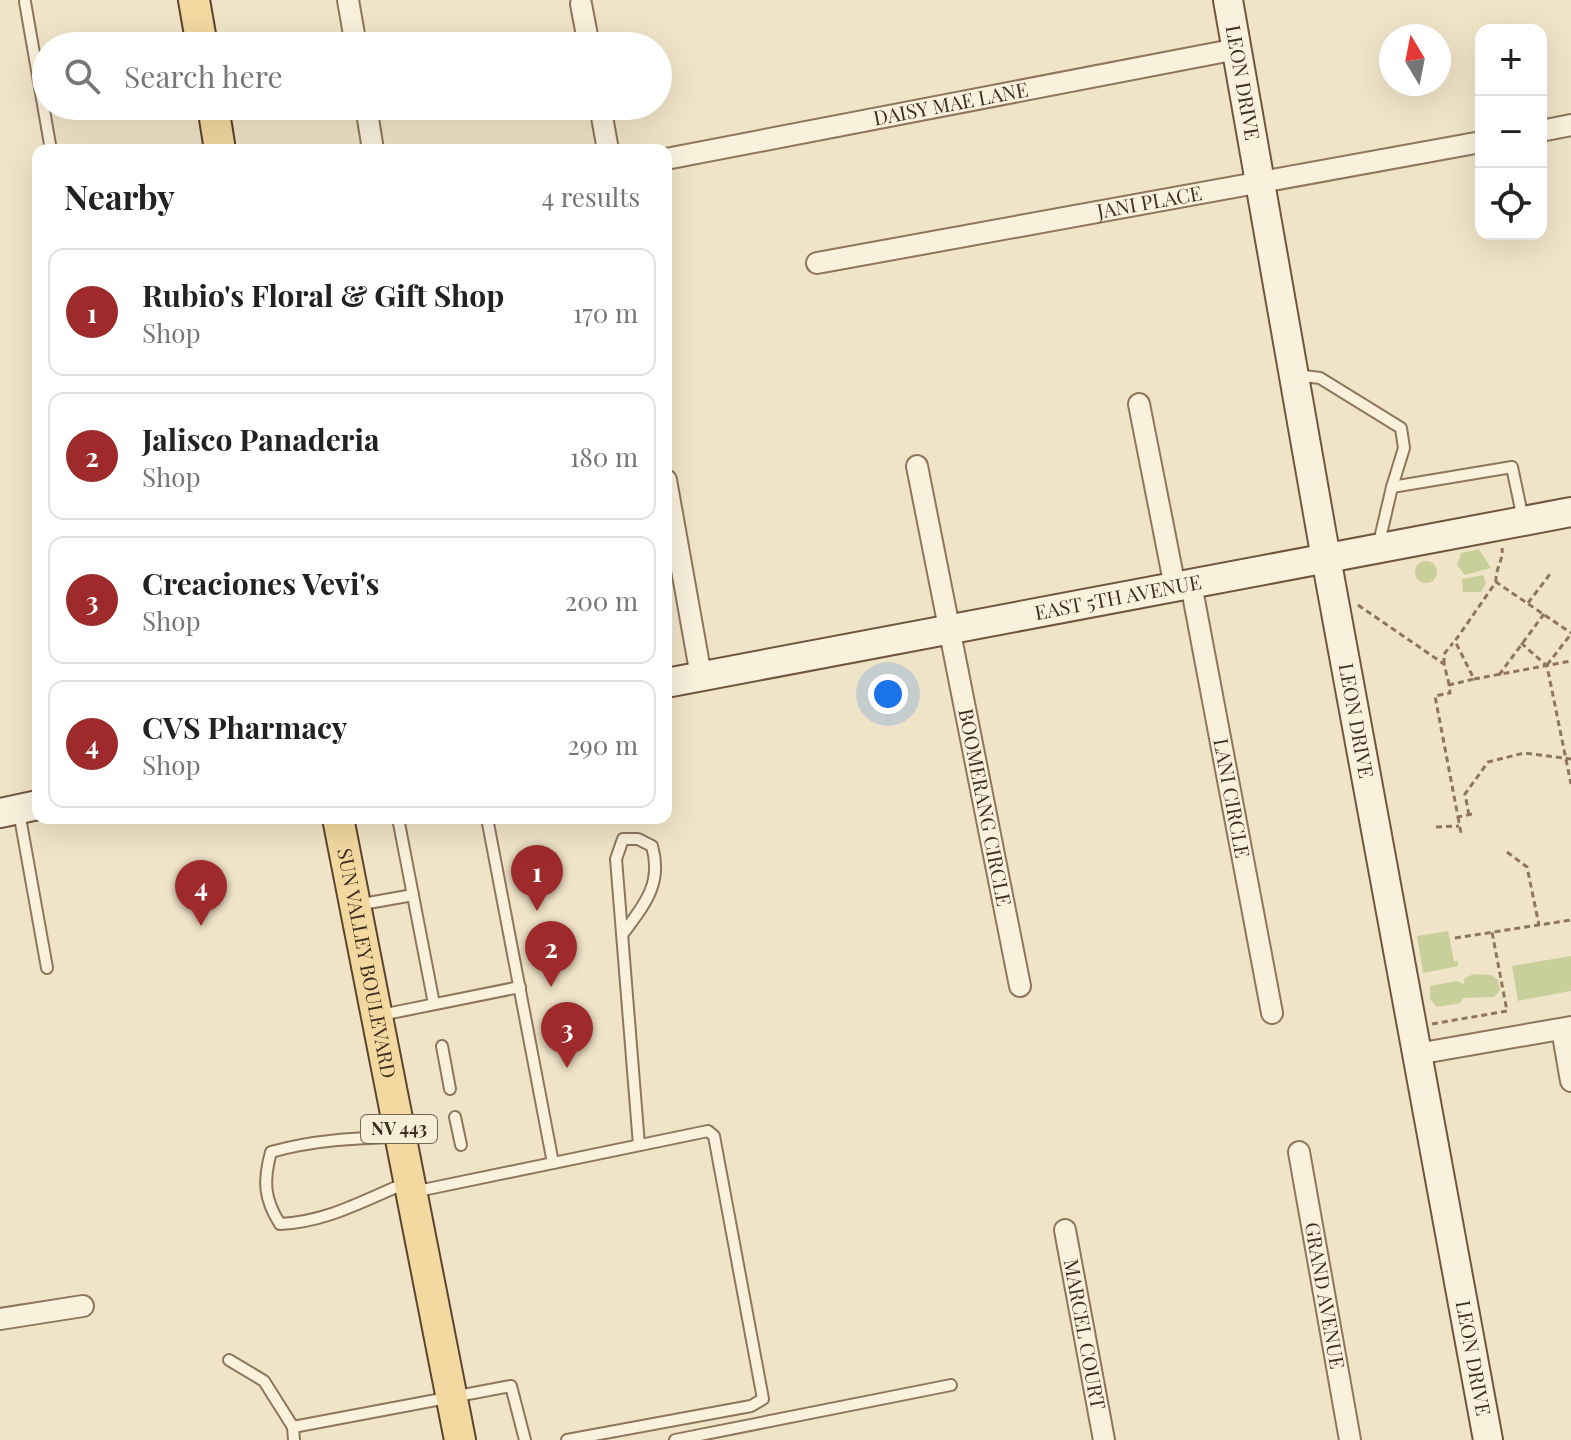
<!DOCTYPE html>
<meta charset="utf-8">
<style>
:root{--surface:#fff;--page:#f6f6f6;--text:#222;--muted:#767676;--line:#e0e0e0;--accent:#9e2a2b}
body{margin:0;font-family:"Playfair Display",serif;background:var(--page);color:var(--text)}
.controls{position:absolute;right:24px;top:24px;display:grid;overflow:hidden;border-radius:16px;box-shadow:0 8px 32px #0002}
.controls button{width:72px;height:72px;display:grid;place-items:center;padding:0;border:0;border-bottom:2px solid var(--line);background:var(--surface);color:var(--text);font:40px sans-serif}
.compass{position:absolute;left:1379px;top:24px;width:72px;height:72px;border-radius:50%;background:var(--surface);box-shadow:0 8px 32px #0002;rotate:350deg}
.you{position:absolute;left:888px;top:694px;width:28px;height:28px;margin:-20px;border:6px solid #fff;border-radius:50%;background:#1a73e8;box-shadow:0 0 0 12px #1a73e833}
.badge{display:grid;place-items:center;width:52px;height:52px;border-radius:50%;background:var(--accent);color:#fff;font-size:26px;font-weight:700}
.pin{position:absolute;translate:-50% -66px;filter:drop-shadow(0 2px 4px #0008)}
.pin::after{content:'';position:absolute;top:42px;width:28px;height:24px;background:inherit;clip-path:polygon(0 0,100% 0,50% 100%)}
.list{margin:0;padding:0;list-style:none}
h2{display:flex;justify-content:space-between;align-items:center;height:104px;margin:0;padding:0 32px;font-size:34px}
h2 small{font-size:26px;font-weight:400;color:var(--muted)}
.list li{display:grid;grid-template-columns:52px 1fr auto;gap:24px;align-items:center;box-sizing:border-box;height:128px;margin:0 16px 16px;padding:0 16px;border:2px solid var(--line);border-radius:16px}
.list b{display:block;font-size:30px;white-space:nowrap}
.list p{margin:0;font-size:26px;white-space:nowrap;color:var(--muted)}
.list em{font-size:26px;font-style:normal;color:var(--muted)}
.icon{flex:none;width:44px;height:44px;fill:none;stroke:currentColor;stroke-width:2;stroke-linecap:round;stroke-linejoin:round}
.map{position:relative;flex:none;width:1571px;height:1440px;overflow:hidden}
.search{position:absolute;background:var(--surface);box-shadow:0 8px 32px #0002;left:32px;top:32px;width:640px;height:88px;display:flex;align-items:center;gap:20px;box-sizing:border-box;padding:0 28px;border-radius:44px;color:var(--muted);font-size:30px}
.panel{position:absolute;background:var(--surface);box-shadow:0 8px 32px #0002;left:32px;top:144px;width:640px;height:680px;border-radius:16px}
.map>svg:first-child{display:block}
.green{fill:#c9cf9b}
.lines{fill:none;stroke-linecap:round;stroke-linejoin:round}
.lane-casing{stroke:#8d765c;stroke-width:14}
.street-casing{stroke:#8d765c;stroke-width:24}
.secondary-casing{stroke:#6f573f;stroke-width:32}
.primary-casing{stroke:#5b4430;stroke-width:34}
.path{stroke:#8d765c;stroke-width:3;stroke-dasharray:6 4;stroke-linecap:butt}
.lane{stroke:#faf1dc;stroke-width:10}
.street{stroke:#faf1dc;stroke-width:20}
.secondary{stroke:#faf1dc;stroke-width:28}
.primary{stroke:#f3d9a0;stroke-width:30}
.labels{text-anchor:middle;stroke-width:7;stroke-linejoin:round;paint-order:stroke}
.shield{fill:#f7eed8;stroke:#756857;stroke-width:2}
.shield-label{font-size:18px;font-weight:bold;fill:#3d2e20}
.street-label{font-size:20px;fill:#3d2e20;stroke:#f7eed8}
</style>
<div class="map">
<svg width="1571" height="1440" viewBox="0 0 1571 1440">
<rect width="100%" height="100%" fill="#f0e4c8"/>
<g class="green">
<polygon points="1479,549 1491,568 1465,575 1457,565 1461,553"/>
<circle cx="1426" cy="572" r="11"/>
<polygon points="1483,575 1486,583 1481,592 1463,592 1462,579"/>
<polygon points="1448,931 1454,961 1458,961 1458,966 1423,973 1417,936"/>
<polygon points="1571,956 1571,991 1518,1001 1512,966"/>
<polygon points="1473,974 1491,975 1498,980 1500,990 1494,997 1463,998 1460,1003 1437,1007 1430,999 1430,986 1457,981 1464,984 1464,979"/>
</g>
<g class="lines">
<g class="lane-casing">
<g id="lane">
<polyline points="25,2 51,150"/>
<polyline points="1296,375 1320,378 1401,428 1404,448 1392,487"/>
<polyline points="1378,547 1392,487 1512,467 1523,519"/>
<polyline points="19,812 47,968"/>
<polyline points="398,818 434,1004"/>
<polyline points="487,818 553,1163"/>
<polyline points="357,905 413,895"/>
<path d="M622 935C644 905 663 884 652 846L638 839H623L616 859 639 1145"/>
<polyline points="381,1015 520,987"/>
<polyline points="442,1046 450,1089"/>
<polyline points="455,1117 461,1145"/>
<path d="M399 1137C355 1138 313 1140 271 1152 263 1181 264 1199 280 1224 327 1222 364 1200 406 1183"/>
<polyline points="413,1192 708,1131 714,1136 763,1399 751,1406 567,1440"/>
<polyline points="229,1360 264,1381 293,1427 511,1386 525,1440"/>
<polyline points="293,1427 294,1440"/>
<polyline points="675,1440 951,1385"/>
</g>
</g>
<g class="street-casing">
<g id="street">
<polyline points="348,0 356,46"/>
<polyline points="581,4 589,46"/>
<polyline points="366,106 373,150"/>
<polyline points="600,106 608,150"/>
<polyline points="1541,131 1571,125"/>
<path id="s1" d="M666 159 1237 49"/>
<path id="s2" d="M817 263 1481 142"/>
<polyline points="1139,404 1175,587"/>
<path id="s3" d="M917 466 1020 986"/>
<polyline points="666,480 701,676"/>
<path id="s4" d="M1191 584 1272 1013"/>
<polyline points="1562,1029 1571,1081"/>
<polyline points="1417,1054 1571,1027"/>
<path id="s5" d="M1299 1152 1350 1440"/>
<path id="s6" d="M1065 1230 1104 1440"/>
<polyline points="0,1319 83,1306"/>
</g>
</g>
<g class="secondary-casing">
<g id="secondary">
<path id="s7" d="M1228 0 1322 536 1488 1440"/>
<path id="s8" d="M666 683 1571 512"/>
<polyline points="0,813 38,805"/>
</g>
</g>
<g class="primary-casing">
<g id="primary">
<polyline points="194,0 202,46"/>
<polyline points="213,106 220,150"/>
<path id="s9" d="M338 818 460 1440"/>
</g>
</g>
<g class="path">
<path d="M1496 582C1495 568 1504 560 1502 548"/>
<polyline points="1528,603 1550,574"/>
<polyline points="1358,605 1444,664 1449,684"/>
<polyline points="1521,643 1547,666 1571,784"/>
<polyline points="1444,664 1444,654 1453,643"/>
<polyline points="1547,665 1571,634"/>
<polyline points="1499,675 1544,614"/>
<polyline points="1474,679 1571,661"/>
<polyline points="1472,814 1458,817 1435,696 1450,693 1449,685 1474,679 1455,641 1496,582 1571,633"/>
<polyline points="1469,815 1465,794 1488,762 1524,753 1571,759"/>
<polyline points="1458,817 1461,833"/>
<polyline points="1436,827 1459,826"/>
<polyline points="1507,852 1527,867 1539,925"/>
<polyline points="1455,938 1571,920"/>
<polyline points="1432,1024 1507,1011 1492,932"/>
</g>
<use href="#lane" class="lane"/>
<use href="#street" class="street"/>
<use href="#secondary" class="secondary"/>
<use href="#primary" class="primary"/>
</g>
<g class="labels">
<rect class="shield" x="361" y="1115" width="76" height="28" rx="6"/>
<g class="shield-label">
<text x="399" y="1135">NV 443</text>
</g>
<g class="street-label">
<text dy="7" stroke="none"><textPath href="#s7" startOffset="84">LEON DRIVE</textPath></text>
<text dy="7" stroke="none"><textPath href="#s1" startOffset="290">DAISY MAE LANE</textPath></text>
<text dy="7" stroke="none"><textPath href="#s2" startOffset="338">JANI PLACE</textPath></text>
<text dy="7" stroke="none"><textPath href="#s8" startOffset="460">EAST 5TH AVENUE</textPath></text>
<text dy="7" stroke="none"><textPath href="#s7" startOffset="732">LEON DRIVE</textPath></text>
<text dy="7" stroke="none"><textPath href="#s4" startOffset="218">LANI CIRCLE</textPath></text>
<text dy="7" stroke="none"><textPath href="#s3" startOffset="348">BOOMERANG CIRCLE</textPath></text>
<text dy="7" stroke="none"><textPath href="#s9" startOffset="148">SUN VALLEY BOULEVARD</textPath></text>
<text dy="7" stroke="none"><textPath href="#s5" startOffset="146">GRAND AVENUE</textPath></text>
<text dy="7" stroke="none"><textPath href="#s6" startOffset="106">MARCEL COURT</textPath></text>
<text dy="7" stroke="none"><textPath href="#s7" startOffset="1380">LEON DRIVE</textPath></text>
</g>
</g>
</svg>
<div class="controls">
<button>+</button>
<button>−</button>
<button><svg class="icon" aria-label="locate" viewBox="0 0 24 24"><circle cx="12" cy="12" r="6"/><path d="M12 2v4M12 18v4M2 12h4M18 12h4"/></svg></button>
</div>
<svg class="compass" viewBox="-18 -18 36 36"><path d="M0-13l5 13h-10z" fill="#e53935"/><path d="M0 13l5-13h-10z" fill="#767676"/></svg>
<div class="you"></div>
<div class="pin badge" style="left:537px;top:911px">1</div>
<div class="pin badge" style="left:551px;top:987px">2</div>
<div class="pin badge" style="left:567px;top:1068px">3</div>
<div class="pin badge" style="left:201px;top:926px">4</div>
<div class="search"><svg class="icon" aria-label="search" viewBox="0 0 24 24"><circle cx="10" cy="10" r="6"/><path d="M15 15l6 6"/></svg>Search here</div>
<section class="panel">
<h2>Nearby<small>4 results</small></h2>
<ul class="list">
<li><span class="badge">1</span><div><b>Rubio's Floral &amp; Gift Shop</b><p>Shop</p></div><em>170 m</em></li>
<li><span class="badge">2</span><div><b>Jalisco Panaderia</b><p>Shop</p></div><em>180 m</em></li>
<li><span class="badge">3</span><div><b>Creaciones Vevi's</b><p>Shop</p></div><em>200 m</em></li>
<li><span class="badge">4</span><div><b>CVS Pharmacy</b><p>Shop</p></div><em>290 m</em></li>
</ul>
</section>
</div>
